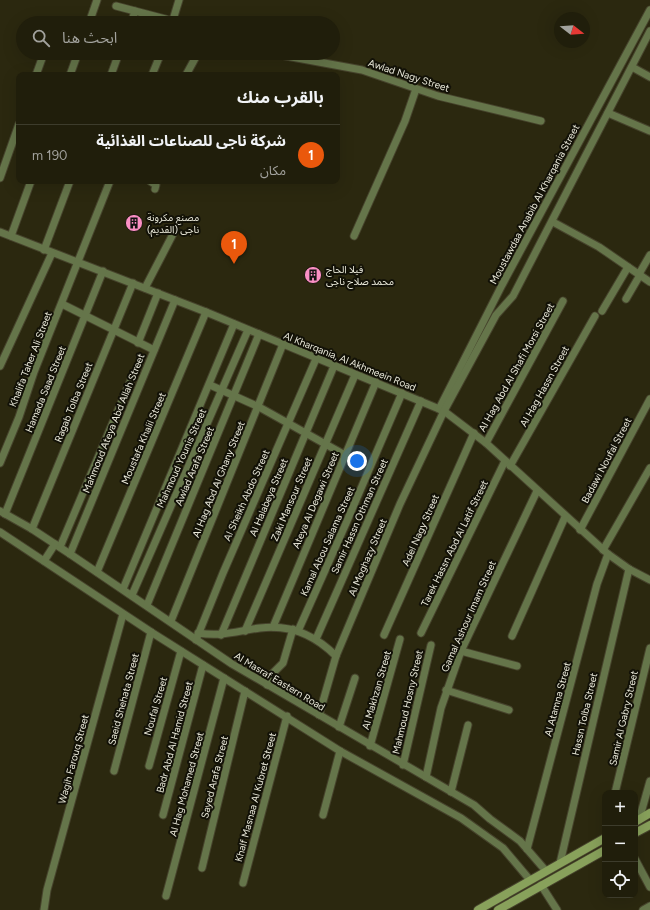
<!DOCTYPE html>
<html lang="ar">
<meta charset="utf-8">
<style>
:root{--surface:#201e0b;--page:#282714;--text:#f1f3f6;--muted:#a2a29d;--line:#3d3c2c;--accent:#ea580c}
body{margin:0;font-family:Figtree,"Noto Sans Arabic",sans-serif;background:var(--page);color:var(--text);direction:rtl}
.controls{position:absolute;right:12px;bottom:12px;display:grid;overflow:hidden;border-radius:8px;box-shadow:0 4px 16px #0002}
.controls button{width:36px;height:36px;display:grid;place-items:center;padding:0;border:0;border-bottom:1px solid var(--line);background:var(--surface);color:var(--text);font:20px sans-serif}
.compass{position:absolute;left:554px;top:12px;width:36px;height:36px;border-radius:50%;background:var(--surface);box-shadow:0 4px 16px #0002;rotate:107deg}
.you{position:absolute;left:357px;top:461px;width:14px;height:14px;margin:-10px;border:3px solid #fff;border-radius:50%;background:#1a73e8;box-shadow:0 0 0 6px #1a73e833}
.badge{display:grid;place-items:center;width:26px;height:26px;border-radius:50%;background:var(--accent);color:#fff;font-size:13px;font-weight:700}
.pin{position:absolute;translate:-50% -33px;filter:drop-shadow(0 1px 2px #0008)}
.pin::after{content:'';position:absolute;top:21px;width:14px;height:12px;background:inherit;clip-path:polygon(0 0,100% 0,50% 100%)}
.list{margin:0;padding:0;list-style:none}
h2{display:flex;justify-content:space-between;align-items:center;height:52px;margin:0;padding:0 16px;font-size:17px}
h2 small{font-size:13px;font-weight:400;color:var(--muted)}
.list li{display:grid;grid-template-columns:26px 1fr auto;gap:12px;align-items:center;box-sizing:border-box;height:60px;padding:0 16px;border-top:1px solid var(--line)}
.list b{display:block;font-size:15px;white-space:nowrap}
.list p{margin:0;font-size:13px;white-space:nowrap;color:var(--muted)}
.list em{font-size:13px;font-style:normal;color:var(--muted)}
.icon{flex:none;width:22px;height:22px;fill:none;stroke:currentColor;stroke-width:2;stroke-linecap:round;stroke-linejoin:round}
.map{position:relative;flex:none;width:650px;height:910px;overflow:hidden;direction:ltr}
.search{position:absolute;background:var(--surface);box-shadow:0 4px 16px #0002;left:16px;top:16px;width:324px;height:44px;display:flex;align-items:center;gap:10px;box-sizing:border-box;padding:0 14px;border-radius:22px;color:var(--muted);font-size:15px}
.panel{position:absolute;background:var(--surface);box-shadow:0 4px 16px #0002;left:16px;top:72px;width:324px;height:112px;border-radius:8px;direction:rtl}
.map>svg:first-child{display:block}
.lines{fill:none;stroke-linecap:round;stroke-linejoin:round}
.minor-casing{stroke:#46432c;stroke-width:9}
.secondary-casing{stroke:#46432c;stroke-width:10}
.minor{stroke:#65754a;stroke-width:7}
.secondary{stroke:#88a15b;stroke-width:8}
.labels{text-anchor:middle;stroke-width:4;stroke-linejoin:round;paint-order:stroke}
.street-label{font-size:10px;fill:#ebeadb;stroke:#121107}
.poi-label{font-size:10px;fill:#ebeadb;stroke:#121107;text-anchor:start}
</style>
<div class="map">
<svg width="650" height="910" viewBox="0 0 650 910">
<rect width="100%" height="100%" fill="#2b280f"/>
<g class="lines">
<g class="minor-casing">
<g id="minor">
<polyline points="116,6 173,21"/>
<polyline points="89,23 97,0"/>
<polyline points="131,23 135,11"/>
<polyline points="172,23 179,0"/>
<polyline points="270,53 362,70 438,96 541,121"/>
<polyline points="632,67 650,77"/>
<polyline points="36,75 44,53"/>
<polyline points="70,75 78,53"/>
<polyline points="111,75 119,53"/>
<polyline points="152,75 161,53"/>
<polyline points="186,75 198,53"/>
<polyline points="608,113 650,131"/>
<polyline points="0,178 19,124"/>
<polyline points="150,181 156,185 155,189"/>
<polyline points="553,222 599,247 650,282"/>
<polyline points="0,232 206,312 444,411 486,443 608,554 629,569 650,580"/>
<polyline points="11,236 31,181"/>
<polyline points="354,236 405,121 416,89"/>
<polyline points="44,250 70,181"/>
<polyline points="639,274 650,255"/>
<polyline points="145,288 173,234"/>
<polyline points="626,299 640,275"/>
<polyline points="62,304 154,350"/>
<polyline points="602,311 628,267"/>
<polyline points="138,343 158,293"/>
<polyline points="0,366 52,253"/>
<polyline points="210,385 259,407 345,455"/>
<polyline points="439,409 502,285 650,10"/>
<polyline points="486,443 563,301"/>
<polyline points="0,463 19,417 34,372 110,181"/>
<polyline points="510,466 595,316"/>
<polyline points="0,511 32,529 70,554 232,664 474,805 490,819 520,841 546,871"/>
<polyline points="5,514 103,271"/>
<polyline points="32,529 133,283"/>
<polyline points="580,530 650,399"/>
<polyline points="0,532 151,632 340,751 461,818 503,848 530,880"/>
<polyline points="60,547 133,375"/>
<polyline points="603,550 650,468"/>
<polyline points="70,554 175,300"/>
<polyline points="44,561 55,544"/>
<polyline points="97,572 206,312"/>
<polyline points="123,589 234,324"/>
<polyline points="132,595 248,330"/>
<polyline points="147,605 259,334"/>
<polyline points="171,621 283,344"/>
<polyline points="273,627 376,382"/>
<polyline points="245,631 355,375"/>
<polyline points="298,631 347,521 402,393"/>
<path d="M198 633C222 637 237 631 260 628 290 624 315 635 336 656"/>
<polyline points="421,633 505,461"/>
<polyline points="221,635 334,366"/>
<polyline points="384,635 474,433"/>
<polyline points="512,636 565,517"/>
<polyline points="316,639 421,401"/>
<polyline points="196,640 223,573 316,359"/>
<polyline points="461,651 517,666"/>
<polyline points="267,685 272,674 283,663 293,629"/>
<polyline points="446,690 509,710"/>
<polyline points="319,715 336,656 400,504 444,411 496,315 513,296 650,31"/>
<polyline points="339,727 355,678"/>
<polyline points="370,746 400,639"/>
<polyline points="403,765 431,645"/>
<polyline points="149,766 181,651"/>
<polyline points="114,771 151,632"/>
<polyline points="426,777 441,708 461,651 537,491"/>
<polyline points="451,792 468,725"/>
<polyline points="615,793 650,648"/>
<polyline points="163,815 203,665"/>
<polyline points="323,815 340,751"/>
<polyline points="639,820 650,781"/>
<polyline points="527,849 597,584 608,554"/>
<polyline points="635,859 650,887"/>
<polyline points="560,863 629,569"/>
<polyline points="202,868 245,691"/>
<polyline points="243,883 287,716"/>
<polyline points="541,885 557,910"/>
<polyline points="166,896 224,678"/>
<polyline points="44,910 47,890 123,614"/>
<polyline points="643,910 650,906"/>
</g>
</g>
<g class="secondary-casing">
<g id="secondary">
<polyline points="635,822 650,813"/>
<polyline points="635,833 650,825"/>
<polyline points="478,910 605,838"/>
<polyline points="498,910 605,850"/>
</g>
</g>
<use href="#minor" class="minor"/>
<use href="#secondary" class="secondary"/>
</g>
<defs>
<g id="building-disc" transform="scale(0.9)"><circle r="9.5" fill="#fb8fc4" stroke="#121107"/><path d="M-4-6H4V6H1V3H-1V6H-4ZM-2.5-4.3h1.7v1.8h-1.7ZM.8-4.3h1.7v1.8H.8ZM-2.5-1h1.7V.8h-1.7ZM.8-1h1.7V.8H.8Z" fill="#111"/></g>
</defs>
<g fill-rule="evenodd">
<use href="#building-disc" x="134" y="223"/>
<use href="#building-disc" x="313" y="275"/>
</g>
<g class="labels">
<g class="street-label">
<text transform="translate(409 75) rotate(18)" y="4">Awlad Nagy Street</text>
<text transform="translate(534 204) rotate(-62)" y="4">Moustawdaa Anabib Al Kharqania Street</text>
<text transform="translate(30 359) rotate(-69)" y="4">Khalifa Taher Ali Street</text>
<text transform="translate(350 361) rotate(22)" y="4">Al Kharqania, Al Akhmeein Road</text>
<text transform="translate(516 367) rotate(-61)" y="4">Al Hag Abd Al Shafi Morsi Street</text>
<text transform="translate(544 386) rotate(-61)" y="4">Al Hag Hassn Street</text>
<text transform="translate(45 389) rotate(-68)" y="4">Hamada Saad Street</text>
<text transform="translate(73 402) rotate(-68)" y="4">Ragab Tolba Street</text>
<text transform="translate(113 423) rotate(-68)" y="4">Mahmoud Ateya Abd Allah Street</text>
<text transform="translate(143 438) rotate(-67)" y="4">Moustafa Khalil Street</text>
<text transform="translate(181 458) rotate(-66)" y="4">Mahmoud Younis Street</text>
<text transform="translate(606 460) rotate(-62)" y="4">Badawi Noufal Street</text>
<text transform="translate(194 466) rotate(-67)" y="4">Awlad Arafa Street</text>
<text transform="translate(218 479) rotate(-68)" y="4">Al Hag Abd Al Ghany Street</text>
<text transform="translate(246 495) rotate(-66)" y="4">Al Sheikh Abdo Street</text>
<text transform="translate(268 497) rotate(-67)" y="4">Al Halabeya Street</text>
<text transform="translate(291 499) rotate(-67)" y="4">Zaki Mansour Street</text>
<text transform="translate(315 500) rotate(-67)" y="4">Ateya Al Degawi Street</text>
<text transform="translate(359 516) rotate(-66)" y="4">Samir Hassn Othman Street</text>
<text transform="translate(420 530) rotate(-66)" y="4">Adel Nagy Street</text>
<text transform="translate(327 541) rotate(-66)" y="4">Kamal Abou Salama Street</text>
<text transform="translate(454 543) rotate(-64)" y="4">Tarek Hassn Abd Al Latif Street</text>
<text transform="translate(367 557) rotate(-67)" y="4">Al Moghazy Street</text>
<text transform="translate(468 616) rotate(-66)" y="4">Gamal Ashour Imam Street</text>
<text transform="translate(280 681) rotate(31)" y="4">Al Masraf Eastern Road</text>
<text transform="translate(376 690) rotate(-74)" y="4">Al Makhzan Street</text>
<text transform="translate(123 699) rotate(-75)" y="4">Saeid Shehata Street</text>
<text transform="translate(557 699) rotate(-75)" y="4">Al Atamna Street</text>
<text transform="translate(407 702) rotate(-77)" y="4">Mahmoud Hosny Street</text>
<text transform="translate(155 706) rotate(-74)" y="4">Noufal Street</text>
<text transform="translate(584 714) rotate(-77)" y="4">Hassn Tolba Street</text>
<text transform="translate(623 718) rotate(-77)" y="4">Samir Al Gabry Street</text>
<text transform="translate(174 737) rotate(-75)" y="4">Badr Abd Al Hamid Street</text>
<text transform="translate(73 759) rotate(-75)" y="4">Wagih Farouq Street</text>
<text transform="translate(214 777) rotate(-76)" y="4">Sayed Arafa Street</text>
<text transform="translate(186 784) rotate(-75)" y="4">Al Hag Mohamed Street</text>
<text transform="translate(255 797) rotate(-75)" y="4">Khalf Masnaa Al Kubret Street</text>
</g>
<g class="poi-label">
<text x="147" y="221">مصنع مكرونة<tspan x="147" dy="12">ناجى (القديم)</tspan></text>
<text x="326" y="273">فيلا الحاج<tspan x="326" dy="12">محمد صلاح ناجى</tspan></text>
</g>
</g>
</svg>
<div class="controls">
<button>+</button>
<button>−</button>
<button><svg class="icon" aria-label="locate" viewBox="0 0 24 24"><circle cx="12" cy="12" r="6"/><path d="M12 2v4M12 18v4M2 12h4M18 12h4"/></svg></button>
</div>
<svg class="compass" viewBox="-18 -18 36 36"><path d="M0-13l5 13h-10z" fill="#e53935"/><path d="M0 13l5-13h-10z" fill="#a2a29d"/></svg>
<div class="you"></div>
<div class="pin badge" style="left:234px;top:264px">1</div>
<div class="search"><svg class="icon" aria-label="search" viewBox="0 0 24 24"><circle cx="10" cy="10" r="6"/><path d="M15 15l6 6"/></svg>ابحث هنا</div>
<section class="panel">
<h2>بالقرب منك<small></small></h2>
<ul class="list">
<li><span class="badge">1</span><div><b>شركة ناجى للصناعات الغذائية</b><p>مكان</p></div><em>190 m</em></li>
</ul>
</section>
</div>
